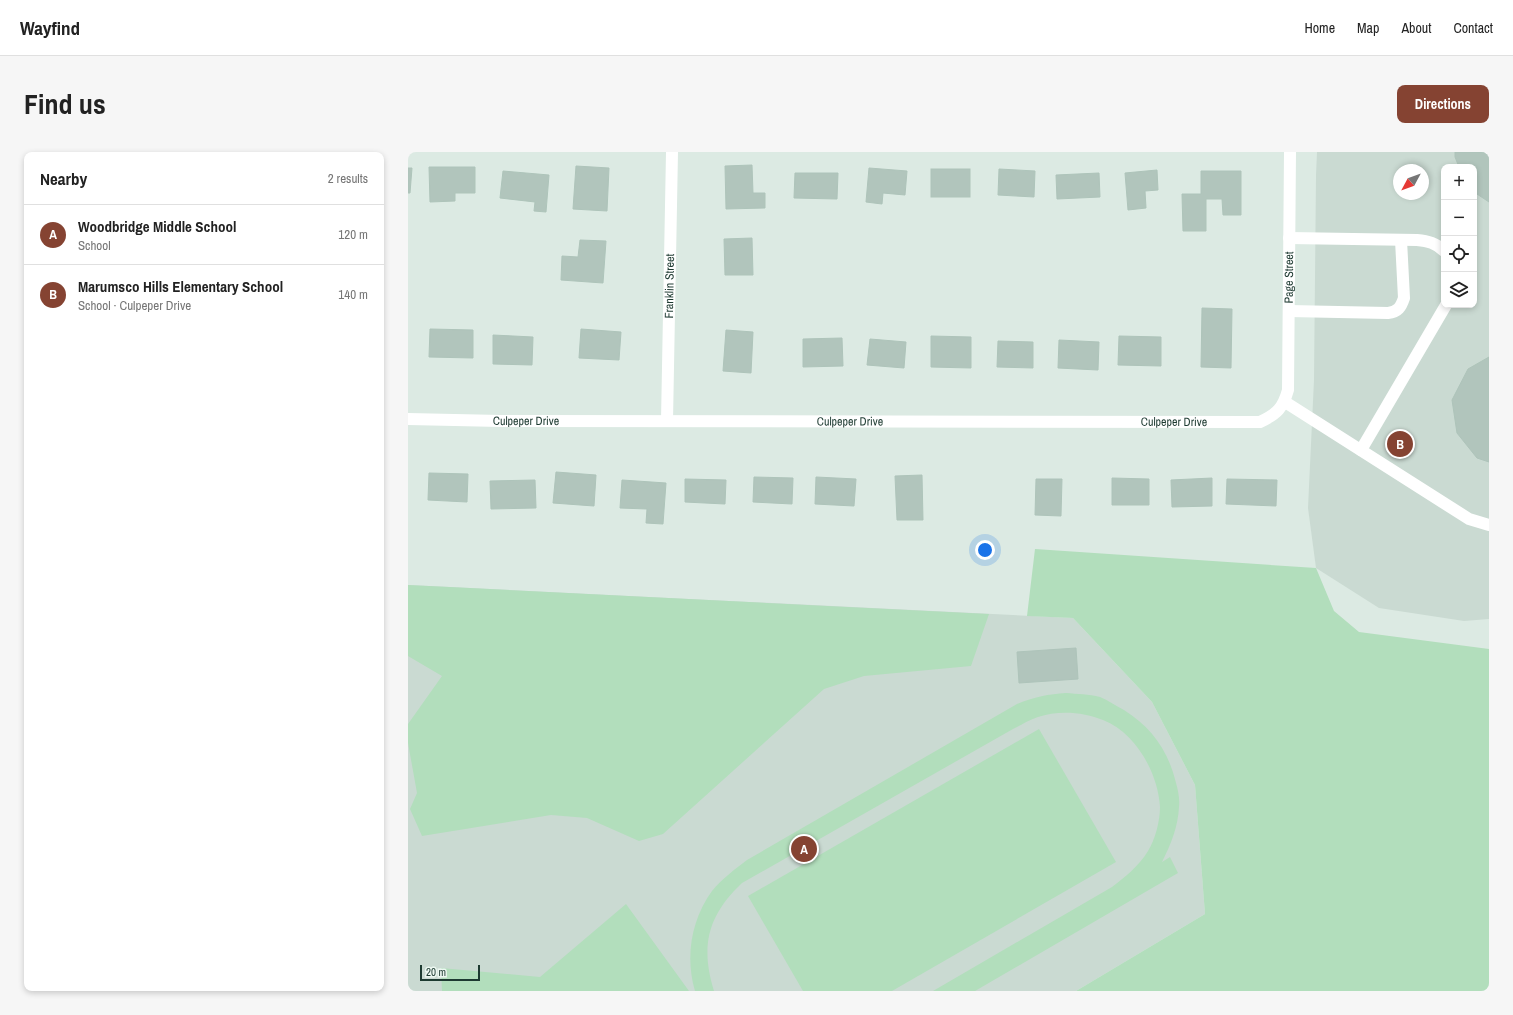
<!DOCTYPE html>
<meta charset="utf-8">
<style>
:root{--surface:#fff;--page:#f6f6f6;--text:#222;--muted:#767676;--line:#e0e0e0;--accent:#854332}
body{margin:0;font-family:"Archivo Narrow",sans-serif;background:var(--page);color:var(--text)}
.controls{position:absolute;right:12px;top:12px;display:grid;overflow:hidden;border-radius:8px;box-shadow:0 2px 6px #0003}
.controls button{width:36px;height:36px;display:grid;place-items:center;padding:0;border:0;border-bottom:1px solid var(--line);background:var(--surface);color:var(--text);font:20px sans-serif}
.compass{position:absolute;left:985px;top:12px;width:36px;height:36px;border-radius:50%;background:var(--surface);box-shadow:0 2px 6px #0003;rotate:229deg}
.scale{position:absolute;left:12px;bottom:10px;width:60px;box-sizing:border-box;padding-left:4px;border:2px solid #1d3a31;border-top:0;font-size:11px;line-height:14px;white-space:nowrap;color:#1d3a31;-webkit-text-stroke:3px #ecf7f1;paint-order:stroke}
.you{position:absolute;left:577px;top:398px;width:14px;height:14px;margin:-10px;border:3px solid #fff;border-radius:50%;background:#1a73e8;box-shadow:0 0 0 6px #1a73e833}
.badge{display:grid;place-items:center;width:26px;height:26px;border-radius:50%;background:var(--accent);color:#fff;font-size:13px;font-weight:700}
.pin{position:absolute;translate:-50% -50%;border:2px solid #fff;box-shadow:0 1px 4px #0006}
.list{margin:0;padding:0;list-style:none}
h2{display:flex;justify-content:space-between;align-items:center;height:52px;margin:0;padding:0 16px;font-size:17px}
h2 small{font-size:13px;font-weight:400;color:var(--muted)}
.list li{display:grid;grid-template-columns:26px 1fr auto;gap:12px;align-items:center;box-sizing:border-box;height:60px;padding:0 16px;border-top:1px solid var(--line)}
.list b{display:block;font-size:15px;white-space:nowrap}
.list p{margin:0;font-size:13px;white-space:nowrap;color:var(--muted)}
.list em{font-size:13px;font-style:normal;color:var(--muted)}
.icon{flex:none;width:22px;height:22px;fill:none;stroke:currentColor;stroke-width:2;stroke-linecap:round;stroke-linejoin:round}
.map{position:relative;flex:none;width:1081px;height:839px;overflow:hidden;border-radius:8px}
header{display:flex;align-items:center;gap:24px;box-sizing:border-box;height:56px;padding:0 20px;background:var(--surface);border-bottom:1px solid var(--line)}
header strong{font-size:19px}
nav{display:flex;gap:22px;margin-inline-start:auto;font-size:14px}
.intro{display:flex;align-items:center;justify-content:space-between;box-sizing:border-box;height:96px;padding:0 24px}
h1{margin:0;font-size:28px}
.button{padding:10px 18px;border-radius:8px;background:var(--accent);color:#fff;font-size:14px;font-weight:700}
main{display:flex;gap:24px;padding:0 24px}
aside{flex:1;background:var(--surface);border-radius:8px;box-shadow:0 2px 6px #0003}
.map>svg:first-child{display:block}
.built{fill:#cadad2;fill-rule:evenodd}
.green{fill:#b2debc}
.building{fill:#b1c5bc;stroke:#aec4ba}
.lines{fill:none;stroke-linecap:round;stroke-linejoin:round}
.minor{stroke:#fff;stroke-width:12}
.labels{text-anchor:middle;stroke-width:4;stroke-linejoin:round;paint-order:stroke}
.street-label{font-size:12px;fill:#1d3a31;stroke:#ecf7f1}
</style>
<header>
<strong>Wayfind</strong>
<nav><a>Home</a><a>Map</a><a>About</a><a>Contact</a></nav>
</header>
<div class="intro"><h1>Find us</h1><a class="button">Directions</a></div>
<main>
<aside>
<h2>Nearby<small>2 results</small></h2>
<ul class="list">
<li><span class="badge">A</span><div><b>Woodbridge Middle School</b><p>School</p></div><em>120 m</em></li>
<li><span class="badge">B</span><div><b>Marumsco Hills Elementary School</b><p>School · Culpeper Drive</p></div><em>140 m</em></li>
</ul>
</aside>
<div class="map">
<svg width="1081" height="839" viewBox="0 0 1081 839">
<rect width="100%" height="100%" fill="#dceae3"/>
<g class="built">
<path d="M909 0H1081V467L1056 469 971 456 908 416 900 356 906 228 908 23ZM1036 15H1066V153H1036ZM991 18H1015V42H991Z"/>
<polygon points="0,433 665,466 744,550 787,633 797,762 668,839 0,839"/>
</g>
<g class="green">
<polygon points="627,397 908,416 926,459 951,480 1081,497 1081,839 668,839 797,762 787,633 744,550 665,466 619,464"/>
<polygon points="0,433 42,435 581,462 563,514 456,524 416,537 255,682 231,689 179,666 143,663 14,684 2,657 9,641 0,591 0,572 34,524 0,504"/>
<path d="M658 541C669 542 681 542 692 545 700 548 708 554 716 558 744 576 760 598 768 631 770 638 772 647 771 655 770 675 763 692 754 710L762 705 770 721 567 839H525L704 735C717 725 731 714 740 699 747 688 752 669 752 655 750 621 728 581 695 568 676 560 650 558 630 565 621 568 613 573 605 577L334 731C300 763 292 794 306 839H287C277 805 283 768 304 739 314 727 327 717 339 708L609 552C626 545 641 542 658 541Z"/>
<polygon points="631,577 708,710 484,839 395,839 340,744"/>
<polygon points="218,752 281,839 34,839 33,816 132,825"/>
</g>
<g class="building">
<polygon points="1047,0 1081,0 1081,50 1066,40 1066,15 1051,15 1047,5"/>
<polygon points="344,13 345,41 357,41 357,56 318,57 317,14"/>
<polygon points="168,14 201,16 199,59 165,57"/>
<polygon points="21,15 67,15 67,41 47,41 47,49 22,50"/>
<polygon points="0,16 4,16 2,41 0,41"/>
<polygon points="461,16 499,19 497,43 475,41 474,52 458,50"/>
<rect x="523" y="17" width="39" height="28"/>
<polygon points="591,17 627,19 626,45 590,43"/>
<polygon points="749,18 750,38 737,39 738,56 720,58 717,21"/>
<polygon points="95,19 141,23 138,60 126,59 127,50 92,46"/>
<polygon points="793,19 833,19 833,63 815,63 814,47 798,47 798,79 775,79 774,42 793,42"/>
<polygon points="387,21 430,21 429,47 386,46"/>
<polygon points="691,21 692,45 649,47 648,23"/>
<polygon points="344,86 345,123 317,123 316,87"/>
<polygon points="172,88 198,89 195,131 153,128 154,104 170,105"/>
<polygon points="794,156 824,157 823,216 793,215"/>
<polygon points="22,177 65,178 65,206 21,205"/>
<polygon points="173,177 213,180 211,208 171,206"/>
<polygon points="318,178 345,180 343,221 315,219"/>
<polygon points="85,183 125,185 124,213 85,212"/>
<polygon points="523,184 563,185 563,216 523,215"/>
<polygon points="711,184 753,185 753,214 710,213"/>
<polygon points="434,186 435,214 395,215 395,187"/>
<polygon points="462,187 498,190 496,216 459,213"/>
<polygon points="651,188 691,190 690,218 650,216"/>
<polygon points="590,189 625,190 625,216 589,215"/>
<polygon points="1081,205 1081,310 1069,306 1049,281 1044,248 1060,217"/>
<polygon points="148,320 188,323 186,354 145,351"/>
<polygon points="21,321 60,322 59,350 20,348"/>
<polygon points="514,323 515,368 489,368 487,324"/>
<polygon points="346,325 385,326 384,352 345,350"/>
<polygon points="408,325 448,327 446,354 407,352"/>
<polygon points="704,326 741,327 741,353 704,353"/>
<polygon points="804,326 804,354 764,355 763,328"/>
<polygon points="277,327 318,328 317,352 277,350"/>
<polygon points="628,327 654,327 653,364 627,363"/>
<polygon points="819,327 869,328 868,354 818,352"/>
<polygon points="127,328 128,356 83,357 82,329"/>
<polygon points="214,328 258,331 255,372 238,371 239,357 212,356"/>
<polygon points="668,496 670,527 611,531 609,500"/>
</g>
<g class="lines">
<g class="minor">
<path d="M881 86 1009 88C1020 89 1028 91 1036 99"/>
<path d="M881 159 980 161C990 160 993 155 996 146L993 88"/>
<polyline points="877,250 1061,367 1081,373"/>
<path id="s1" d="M0 267 93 269 852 270C869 262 875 256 880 238L882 0"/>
<path id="s2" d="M259 269 264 0"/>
<polyline points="953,298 1038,153"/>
</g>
</g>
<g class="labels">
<g class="street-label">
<text dy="4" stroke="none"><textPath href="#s1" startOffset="1009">Page Street</textPath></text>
<text dy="4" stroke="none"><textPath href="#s2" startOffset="135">Franklin Street</textPath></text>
<text dy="4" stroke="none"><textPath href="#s1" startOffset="118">Culpeper Drive</textPath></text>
<text dy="4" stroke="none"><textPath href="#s1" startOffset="442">Culpeper Drive</textPath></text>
<text dy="4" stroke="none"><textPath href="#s1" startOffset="766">Culpeper Drive</textPath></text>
</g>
</g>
</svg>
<div class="controls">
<button>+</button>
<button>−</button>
<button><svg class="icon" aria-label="locate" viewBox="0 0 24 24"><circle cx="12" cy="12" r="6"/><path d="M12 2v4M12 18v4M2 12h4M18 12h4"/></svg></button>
<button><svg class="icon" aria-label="layers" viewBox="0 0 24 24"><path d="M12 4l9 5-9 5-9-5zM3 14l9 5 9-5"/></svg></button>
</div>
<svg class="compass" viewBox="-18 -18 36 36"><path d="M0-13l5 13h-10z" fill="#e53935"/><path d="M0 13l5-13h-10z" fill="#767676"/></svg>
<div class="scale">20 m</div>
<div class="you"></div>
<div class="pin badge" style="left:396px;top:697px">A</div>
<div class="pin badge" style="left:992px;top:292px">B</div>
</div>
</main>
